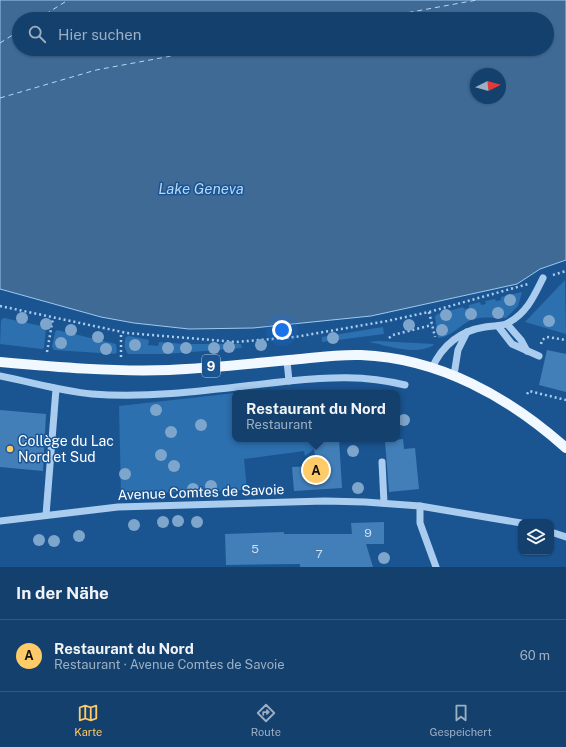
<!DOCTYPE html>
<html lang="de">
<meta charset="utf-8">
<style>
:root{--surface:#14406e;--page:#1d4773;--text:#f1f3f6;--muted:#9dafc2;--line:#335981;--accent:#ffcb68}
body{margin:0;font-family:"Public Sans",sans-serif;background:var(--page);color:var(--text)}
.controls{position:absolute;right:12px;bottom:12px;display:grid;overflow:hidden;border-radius:8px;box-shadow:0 1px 3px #0004}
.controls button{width:36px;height:36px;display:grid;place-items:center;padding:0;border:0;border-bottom:1px solid var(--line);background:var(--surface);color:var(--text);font:20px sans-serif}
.compass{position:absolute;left:470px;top:68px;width:36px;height:36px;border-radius:50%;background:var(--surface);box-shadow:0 1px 3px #0004;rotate:85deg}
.you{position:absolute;left:282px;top:330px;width:14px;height:14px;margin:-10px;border:3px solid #fff;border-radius:50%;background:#1a73e8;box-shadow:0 0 0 6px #1a73e833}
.badge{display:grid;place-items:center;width:26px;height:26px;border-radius:50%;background:var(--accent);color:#111;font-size:13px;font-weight:700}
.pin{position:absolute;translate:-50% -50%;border:2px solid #fff;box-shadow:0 1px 4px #0006}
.popup{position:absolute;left:232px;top:390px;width:168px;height:52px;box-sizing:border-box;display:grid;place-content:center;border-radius:8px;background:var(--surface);filter:drop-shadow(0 1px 3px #0005);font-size:13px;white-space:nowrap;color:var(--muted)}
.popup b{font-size:15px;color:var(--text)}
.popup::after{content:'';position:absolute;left:50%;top:100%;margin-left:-8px;border:8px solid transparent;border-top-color:var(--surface)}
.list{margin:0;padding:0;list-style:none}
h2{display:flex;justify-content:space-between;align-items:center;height:52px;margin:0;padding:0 16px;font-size:17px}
h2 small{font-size:13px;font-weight:400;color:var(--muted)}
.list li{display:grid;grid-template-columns:26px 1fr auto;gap:12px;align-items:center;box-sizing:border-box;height:72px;padding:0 16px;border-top:1px solid var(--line)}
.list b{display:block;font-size:15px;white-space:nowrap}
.list p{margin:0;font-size:13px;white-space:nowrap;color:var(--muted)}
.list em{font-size:13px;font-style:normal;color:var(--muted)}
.icon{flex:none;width:22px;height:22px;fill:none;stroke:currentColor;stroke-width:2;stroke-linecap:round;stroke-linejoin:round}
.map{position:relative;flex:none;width:566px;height:567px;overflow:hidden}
.search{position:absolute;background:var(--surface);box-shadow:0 1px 3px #0004;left:12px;right:12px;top:12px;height:44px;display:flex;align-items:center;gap:10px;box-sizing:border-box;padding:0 14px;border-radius:22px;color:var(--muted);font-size:15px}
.sheet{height:124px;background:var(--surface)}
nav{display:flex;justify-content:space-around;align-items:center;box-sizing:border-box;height:56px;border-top:1px solid var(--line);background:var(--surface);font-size:11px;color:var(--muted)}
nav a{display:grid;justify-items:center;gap:2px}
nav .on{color:var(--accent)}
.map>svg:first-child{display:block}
.green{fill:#2c70b0}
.water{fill:#3f6a96;stroke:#9cc9f1;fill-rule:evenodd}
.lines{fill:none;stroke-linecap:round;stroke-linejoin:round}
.ferry{stroke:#b6d7f6;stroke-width:1;stroke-dasharray:5 4;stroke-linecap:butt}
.building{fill:#427fb9}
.path{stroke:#aacdef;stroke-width:2.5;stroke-dasharray:2 3;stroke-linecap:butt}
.minor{stroke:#aacdef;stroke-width:7}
.major{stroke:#f2f8ff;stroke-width:10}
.tree{fill:#7ea5cc}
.poi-dot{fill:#ffcb68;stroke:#1a5592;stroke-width:1.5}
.labels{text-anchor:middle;stroke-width:3;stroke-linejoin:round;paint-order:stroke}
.number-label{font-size:12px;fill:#d0dfee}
.shield{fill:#1a5592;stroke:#baccde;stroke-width:1}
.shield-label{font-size:13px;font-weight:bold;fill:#fff}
.poi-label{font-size:14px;fill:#fff;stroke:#1a5592;text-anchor:start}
.street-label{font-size:14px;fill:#fff;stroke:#1a5592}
.water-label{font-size:15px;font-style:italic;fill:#b6d7f6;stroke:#1a5592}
</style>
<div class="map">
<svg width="566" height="567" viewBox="0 0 566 567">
<rect width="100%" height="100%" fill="#1a5592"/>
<g class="green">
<polygon points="565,280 566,334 525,322"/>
<path d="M522 292 518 306 506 318C494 318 482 316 471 320 460 325 449 338 438 338L435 316 438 314 463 307 464 309 469 308V305L480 302 481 305 486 304 485 301 495 299 496 301 501 300V297Z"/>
<polygon points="4,318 46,327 44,348 42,349 0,344 1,320"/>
<polygon points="383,327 384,334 322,342 322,337"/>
<polygon points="57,330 116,344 117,352 115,354 54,350 52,347 55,332"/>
<path d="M129 336 149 340 148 345 158 346 159 342 184 344H241L242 348 166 354H128C124 349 124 342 126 337Z"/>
<path d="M378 341 433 344 434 345C416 356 389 346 369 342Z"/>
<polygon points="235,393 235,439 313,439 314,449 305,456 304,451 244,459 247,490 121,494 119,406"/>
</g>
<path class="water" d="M0 0H566V260L540 269 517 284 371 316 253 328 189 329 134 323 101 317 0 289ZM19 19H547V49H19ZM476 74H500V98H476Z"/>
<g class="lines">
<g class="ferry">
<polyline points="38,19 68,0"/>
<polyline points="373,19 477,0"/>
<polyline points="0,43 19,31"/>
<polyline points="0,98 96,70 209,49"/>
</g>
</g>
<g class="building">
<polygon points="547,350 566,354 566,392 539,385"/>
<polygon points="0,410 46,414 43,471 0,467"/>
<polygon points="313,439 339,439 342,488 294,491 292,467 316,466"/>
<polygon points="403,439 404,449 415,448 419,489 389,492 385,441"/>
<polygon points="384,522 384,544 366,544 373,567 300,567 300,564 226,565 225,534 284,532 284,534 352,534 351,523"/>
</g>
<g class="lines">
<g class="path">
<polyline points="553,275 566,271"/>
<polyline points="0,306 127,333 236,342 295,337 387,321 429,312 528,284"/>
<polyline points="429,312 435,337"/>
<polyline points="389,338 393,335 432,325"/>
<polyline points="541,344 542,340 547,337 566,340"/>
<polyline points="47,352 53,318"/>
<polyline points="121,357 121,332"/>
<polyline points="527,394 529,391 566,400"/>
</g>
<g class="minor">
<polyline points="507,324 521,340 527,351"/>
<polyline points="498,326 512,344 539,356"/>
<path d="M432 368C442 346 460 331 485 327 493 325 501 327 508 323 527 313 534 296 543 278"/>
<polyline points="454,375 458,350 467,332"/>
<path d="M0 376C31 382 61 391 92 394 157 399 224 388 289 381L287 361"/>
<path d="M289 381C330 377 364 375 405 385"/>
<polyline points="382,462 384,503"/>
<polyline points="420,506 420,523 436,567"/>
<polyline points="46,515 56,389"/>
<polyline points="0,521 118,507 325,501 365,502 420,506 521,523"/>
<polyline points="551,532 566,537"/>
</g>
<path class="major" d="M0 362C56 367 113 372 169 370 209 368 249 364 289 360 313 358 337 354 361 355 439 358 509 397 566 448"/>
</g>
<g class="tree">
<circle cx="510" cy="300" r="6"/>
<circle cx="498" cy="313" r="6"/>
<circle cx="471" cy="314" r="6"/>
<circle cx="446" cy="315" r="6"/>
<circle cx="22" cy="318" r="6"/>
<circle cx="549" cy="321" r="6"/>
<circle cx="46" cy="324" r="6"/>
<circle cx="409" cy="325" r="6"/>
<circle cx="71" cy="330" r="6"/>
<circle cx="442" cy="330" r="6"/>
<circle cx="98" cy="337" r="6"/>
<circle cx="333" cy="338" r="6"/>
<circle cx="61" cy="343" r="6"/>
<circle cx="135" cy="345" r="6"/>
<circle cx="261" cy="345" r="6"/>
<circle cx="229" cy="347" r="6"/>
<circle cx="168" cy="348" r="6"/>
<circle cx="186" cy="348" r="6"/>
<circle cx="214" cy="348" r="6"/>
<circle cx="106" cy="349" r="6"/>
<circle cx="156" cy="410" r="6"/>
<circle cx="404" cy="420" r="6"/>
<circle cx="201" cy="425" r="6"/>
<circle cx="171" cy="432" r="6"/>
<circle cx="353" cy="451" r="6"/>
<circle cx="161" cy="455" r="6"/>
<circle cx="174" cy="466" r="6"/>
<circle cx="125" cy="474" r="6"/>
<circle cx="211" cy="486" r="6"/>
<circle cx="358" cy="488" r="6"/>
<circle cx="193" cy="489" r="6"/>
<circle cx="178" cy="521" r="6"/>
<circle cx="163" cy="522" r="6"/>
<circle cx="197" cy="522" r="6"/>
<circle cx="134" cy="525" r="6"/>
<circle cx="79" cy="536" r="6"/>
<circle cx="39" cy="540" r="6"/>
<circle cx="54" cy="541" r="6"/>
<circle cx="384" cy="558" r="6"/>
</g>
<circle class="poi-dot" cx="10" cy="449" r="4"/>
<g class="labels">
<g class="number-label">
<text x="368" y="537">9</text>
<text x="255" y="553">5</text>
<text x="319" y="558">7</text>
</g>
<rect class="shield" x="202" y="355" width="18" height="22" rx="3"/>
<g class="shield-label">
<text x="211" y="371">9</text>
</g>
<g class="poi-label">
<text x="18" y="446">Collège du Lac<tspan x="18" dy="16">Nord et Sud</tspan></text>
</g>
<g class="street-label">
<text transform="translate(201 492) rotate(-2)" y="5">Avenue Comtes de Savoie</text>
</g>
<g class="water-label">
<text x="201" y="194">Lake Geneva</text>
</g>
</g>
</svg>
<div class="controls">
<button><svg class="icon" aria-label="layers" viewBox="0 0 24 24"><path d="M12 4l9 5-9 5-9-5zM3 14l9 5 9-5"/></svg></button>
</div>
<svg class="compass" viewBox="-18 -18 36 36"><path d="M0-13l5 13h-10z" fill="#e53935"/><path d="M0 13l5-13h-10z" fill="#9dafc2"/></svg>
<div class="you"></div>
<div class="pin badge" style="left:316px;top:470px">A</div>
<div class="popup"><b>Restaurant du Nord</b>Restaurant</div>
<div class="search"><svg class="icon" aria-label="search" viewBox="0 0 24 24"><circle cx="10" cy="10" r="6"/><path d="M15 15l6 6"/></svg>Hier suchen</div>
</div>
<section class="sheet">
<h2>In der Nähe<small></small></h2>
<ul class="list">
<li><span class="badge">A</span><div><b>Restaurant du Nord</b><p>Restaurant · Avenue Comtes de Savoie</p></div><em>60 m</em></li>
</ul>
</section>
<nav>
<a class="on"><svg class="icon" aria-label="map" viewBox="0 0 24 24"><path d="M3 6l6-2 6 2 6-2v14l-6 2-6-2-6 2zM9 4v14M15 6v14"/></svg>Karte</a>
<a><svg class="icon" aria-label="directions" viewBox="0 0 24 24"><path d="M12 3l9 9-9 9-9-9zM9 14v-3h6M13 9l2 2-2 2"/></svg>Route</a>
<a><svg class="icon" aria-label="saved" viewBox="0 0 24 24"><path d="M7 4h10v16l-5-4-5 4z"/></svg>Gespeichert</a>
</nav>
